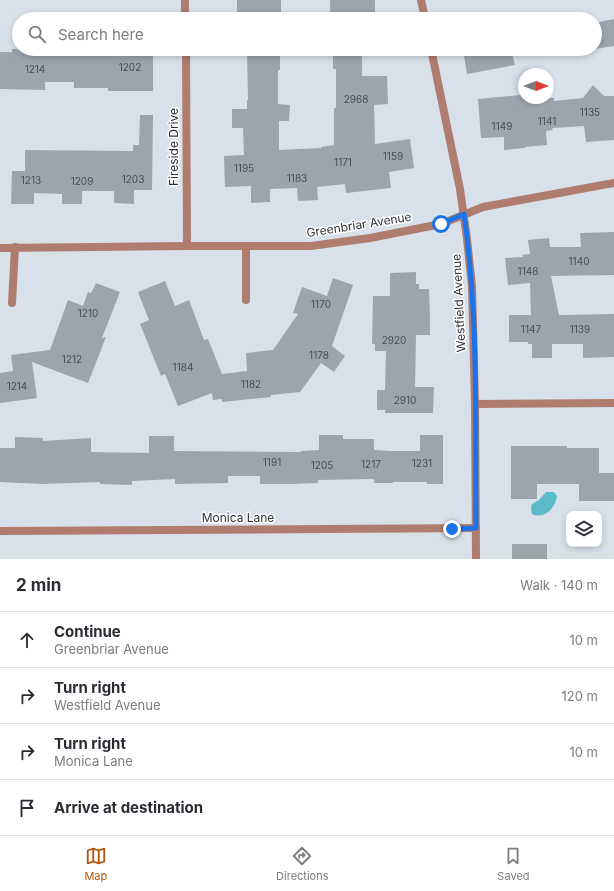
<!DOCTYPE html>
<meta charset="utf-8">
<style>
:root{--surface:#fff;--page:#f7f7f7;--text:#2b2b33;--muted:#7c7c81;--line:#e1e1e2;--accent:#b45309}
body{margin:0;font-family:Inter,sans-serif;background:var(--page);color:var(--text)}
.controls{position:absolute;right:12px;bottom:12px;display:grid;overflow:hidden;border-radius:8px;box-shadow:0 2px 6px #0003}
.controls button{width:36px;height:36px;display:grid;place-items:center;padding:0;border:0;border-bottom:1px solid var(--line);background:var(--surface);color:var(--text);font:20px sans-serif}
.compass{position:absolute;left:518px;top:68px;width:36px;height:36px;border-radius:50%;background:var(--surface);box-shadow:0 2px 6px #0003;rotate:90deg}
.stop{position:absolute;width:12px;height:12px;margin:-9px;border:3px solid #1a73e8;border-radius:50%;background:#fff}
.stop.end{background:#1a73e8;border-color:#fff;box-shadow:0 1px 4px #0008}
.list{margin:0;padding:0;list-style:none}
h2{display:flex;justify-content:space-between;align-items:center;height:52px;margin:0;padding:0 16px;font-size:17px}
h2 small{font-size:13px;font-weight:400;color:var(--muted)}
.list li{display:grid;grid-template-columns:26px 1fr auto;gap:12px;align-items:center;box-sizing:border-box;height:56px;padding:0 16px;border-top:1px solid var(--line)}
.list b{display:block;font-size:15px;white-space:nowrap}
.list p{margin:0;font-size:13px;white-space:nowrap;color:var(--muted)}
.list em{font-size:13px;font-style:normal;color:var(--muted)}
.icon{flex:none;width:22px;height:22px;fill:none;stroke:currentColor;stroke-width:2;stroke-linecap:round;stroke-linejoin:round}
.map{position:relative;flex:none;width:614px;height:559px;overflow:hidden}
.search{position:absolute;background:var(--surface);box-shadow:0 2px 6px #0003;left:12px;right:12px;top:12px;height:44px;display:flex;align-items:center;gap:10px;box-sizing:border-box;padding:0 14px;border-radius:22px;color:var(--muted);font-size:15px}
.sheet{height:276px;background:var(--surface)}
nav{display:flex;justify-content:space-around;align-items:center;box-sizing:border-box;height:56px;border-top:1px solid var(--line);background:var(--surface);font-size:11px;color:var(--muted)}
nav a{display:grid;justify-items:center;gap:2px}
nav .on{color:var(--accent)}
.map>svg:first-child{display:block}
.water{fill:#5cbbca}
.building{fill:#9ca4ad}
.lines{fill:none;stroke-linecap:round;stroke-linejoin:round}
.street{stroke:#b07c6d;stroke-width:8}
.route{stroke:#1a73e8;stroke-width:5}
.labels{text-anchor:middle;stroke-width:3;stroke-linejoin:round;paint-order:stroke}
.number-label{font-size:10px;fill:#4a4e54}
.street-label{font-size:12px;fill:#2f3236;stroke:#fff}
</style>
<div class="map">
<svg width="614" height="559" viewBox="0 0 614 559">
<rect width="100%" height="100%" fill="#d8e0ea"/>
<path class="water" d="M546 492H554L557 496C556 507 545 520 532 514L531 508 532 504 539 500Z"/>
<g class="building">
<polygon points="237,0 281,0 281,15 259,15 259,19 237,19"/>
<polygon points="330,0 375,0 375,19 352,19 352,15 330,15"/>
<polygon points="614,19 614,46 595,49 595,23"/>
<polygon points="12,49 31,49 31,51 61,51 61,49 127,49 127,51 137,51 137,52 153,52 153,91 108,91 108,88 74,88 74,82 45,82 45,90 0,89 0,52 12,52"/>
<polygon points="247,49 280,49 280,70 278,70 278,104 290,105 289,121 279,121 279,150 321,148 321,147 334,145 334,108 336,108 336,69 333,69 333,49 362,49 362,76 387,76 388,104 374,105 375,144 410,139 414,168 389,172 391,188 346,193 345,184 317,187 318,200 298,201 297,188 270,189 270,202 251,203 251,186 225,187 224,156 244,155 243,128 232,128 232,109 247,109 247,100 248,100"/>
<polygon points="463,49 511,49 515,65 467,74"/>
<polygon points="593,85 604,96 614,96 614,140 586,142 584,126 552,128 553,130 546,131 547,145 525,147 525,148 504,150 504,137 481,138 478,99 521,95 522,98 554,98 554,101 583,98"/>
<polygon points="140,115 153,115 152,190 134,190 134,204 114,203 114,191 82,191 82,204 62,204 62,194 34,193 34,204 11,204 12,171 25,171 25,150 133,151 133,145 139,145"/>
<polygon points="614,232 614,275 551,276 559,315 614,314 614,357 583,358 583,344 552,344 552,358 532,358 532,344 528,344 528,342 509,342 509,315 531,315 530,283 508,285 505,258 523,257 522,255 530,254 528,240 549,238 550,247 581,247 580,233"/>
<polygon points="416,272 416,284 419,284 419,289 429,289 430,315 430,335 416,335 415,387 434,387 433,413 385,413 385,410 377,410 377,390 385,390 386,351 375,351 375,344 372,344 373,296 390,296 390,273"/>
<polygon points="333,278 353,285 332,346 345,356 334,372 321,363 300,392 271,395 271,397 222,402 222,399 213,400 212,393 178,406 165,374 161,376 140,324 149,320 138,292 165,281 175,306 189,300 204,340 208,339 222,374 247,371 246,353 273,350 298,314 293,313 302,287 327,296"/>
<polygon points="96,283 120,292 102,338 106,337 88,383 32,362 37,398 0,403 0,373 13,371 11,355 50,350 68,300 83,306 88,292 91,293"/>
<polygon points="319,435 343,435 343,439 374,439 374,450 392,451 420,451 420,435 443,435 443,484 427,484 427,482 393,482 393,483 374,483 374,479 318,480 318,483 293,484 260,484 260,476 228,476 228,483 175,484 175,479 132,481 132,485 100,484 100,482 42,484 0,482 0,448 15,448 15,437 43,438 43,441 91,438 91,452 149,453 149,436 174,436 174,451 301,452 301,451 319,450"/>
<polygon points="511,446 567,446 567,448 599,448 599,473 614,473 614,501 579,501 579,484 537,484 537,499 511,499"/>
<rect x="512" y="544" width="35" height="15"/>
</g>
<g class="lines">
<g class="street">
<polyline points="185,0 185,19"/>
<polyline points="421,0 425,19"/>
<polyline points="186,49 187,246"/>
<polyline points="431,49 460,189 467,239 472,286 475,404 476,559"/>
<polyline points="0,248 187,246 311,246 370,238 441,224 483,207 614,183"/>
<polyline points="246,300 246,247"/>
<polyline points="12,303 15,247"/>
<polyline points="475,404 614,403"/>
<polyline points="0,531 476,528"/>
</g>
</g>
<g class="lines">
<path class="route" d="M441 224 464 214C479 318 475 424 476 528L452 529"/>
</g>
<g class="labels">
<g class="number-label">
<text x="130" y="71">1202</text>
<text x="35" y="73">1214</text>
<text x="356" y="103">2968</text>
<text x="590" y="116">1135</text>
<text x="547" y="125">1141</text>
<text x="502" y="130">1149</text>
<text x="393" y="160">1159</text>
<text x="343" y="166">1171</text>
<text x="244" y="172">1195</text>
<text x="297" y="182">1183</text>
<text x="133" y="183">1203</text>
<text x="31" y="184">1213</text>
<text x="82" y="185">1209</text>
<text x="579" y="265">1140</text>
<text x="528" y="275">1148</text>
<text x="321" y="308">1170</text>
<text x="88" y="317">1210</text>
<text x="531" y="333">1147</text>
<text x="580" y="333">1139</text>
<text x="394" y="344">2920</text>
<text x="319" y="359">1178</text>
<text x="72" y="363">1212</text>
<text x="183" y="371">1184</text>
<text x="251" y="388">1182</text>
<text x="17" y="390">1214</text>
<text x="405" y="404">2910</text>
<text x="272" y="466">1191</text>
<text x="422" y="467">1231</text>
<text x="371" y="468">1217</text>
<text x="322" y="469">1205</text>
</g>
<g class="street-label">
<text transform="translate(174 147) rotate(-90)" y="4">Fireside Drive</text>
<text transform="translate(359 225) rotate(-9)" y="4">Greenbriar Avenue</text>
<text transform="translate(459 303) rotate(-93)" y="4">Westfield Avenue</text>
<text x="238" y="522">Monica Lane</text>
</g>
</g>
</svg>
<div class="controls">
<button><svg class="icon" aria-label="layers" viewBox="0 0 24 24"><path d="M12 4l9 5-9 5-9-5zM3 14l9 5 9-5"/></svg></button>
</div>
<svg class="compass" viewBox="-18 -18 36 36"><path d="M0-13l5 13h-10z" fill="#e53935"/><path d="M0 13l5-13h-10z" fill="#7c7c81"/></svg>
<div class="stop" style="left:441px;top:224px"></div>
<div class="stop end" style="left:452px;top:529px"></div>
<div class="search"><svg class="icon" aria-label="search" viewBox="0 0 24 24"><circle cx="10" cy="10" r="6"/><path d="M15 15l6 6"/></svg>Search here</div>
</div>
<section class="sheet">
<h2>2 min<small>Walk · 140 m</small></h2>
<ul class="list">
<li><svg class="icon" aria-label="ahead" viewBox="0 0 24 24"><path d="M12 20V5M6 11l6-6 6 6"/></svg><div><b>Continue</b><p>Greenbriar Avenue</p></div><em>10 m</em></li>
<li><svg class="icon" aria-label="right" viewBox="0 0 24 24"><path d="M7 20v-9h11M14 6l5 5-5 5"/></svg><div><b>Turn right</b><p>Westfield Avenue</p></div><em>120 m</em></li>
<li><svg class="icon" aria-label="right" viewBox="0 0 24 24"><path d="M7 20v-9h11M14 6l5 5-5 5"/></svg><div><b>Turn right</b><p>Monica Lane</p></div><em>10 m</em></li>
<li><svg class="icon" aria-label="arrive" viewBox="0 0 24 24"><path d="M6 21V4h12l-3 4 3 4H6"/></svg><div><b>Arrive at destination</b></div></li>
</ul>
</section>
<nav>
<a class="on"><svg class="icon" aria-label="map" viewBox="0 0 24 24"><path d="M3 6l6-2 6 2 6-2v14l-6 2-6-2-6 2zM9 4v14M15 6v14"/></svg>Map</a>
<a><svg class="icon" aria-label="directions" viewBox="0 0 24 24"><path d="M12 3l9 9-9 9-9-9zM9 14v-3h6M13 9l2 2-2 2"/></svg>Directions</a>
<a><svg class="icon" aria-label="saved" viewBox="0 0 24 24"><path d="M7 4h10v16l-5-4-5 4z"/></svg>Saved</a>
</nav>
